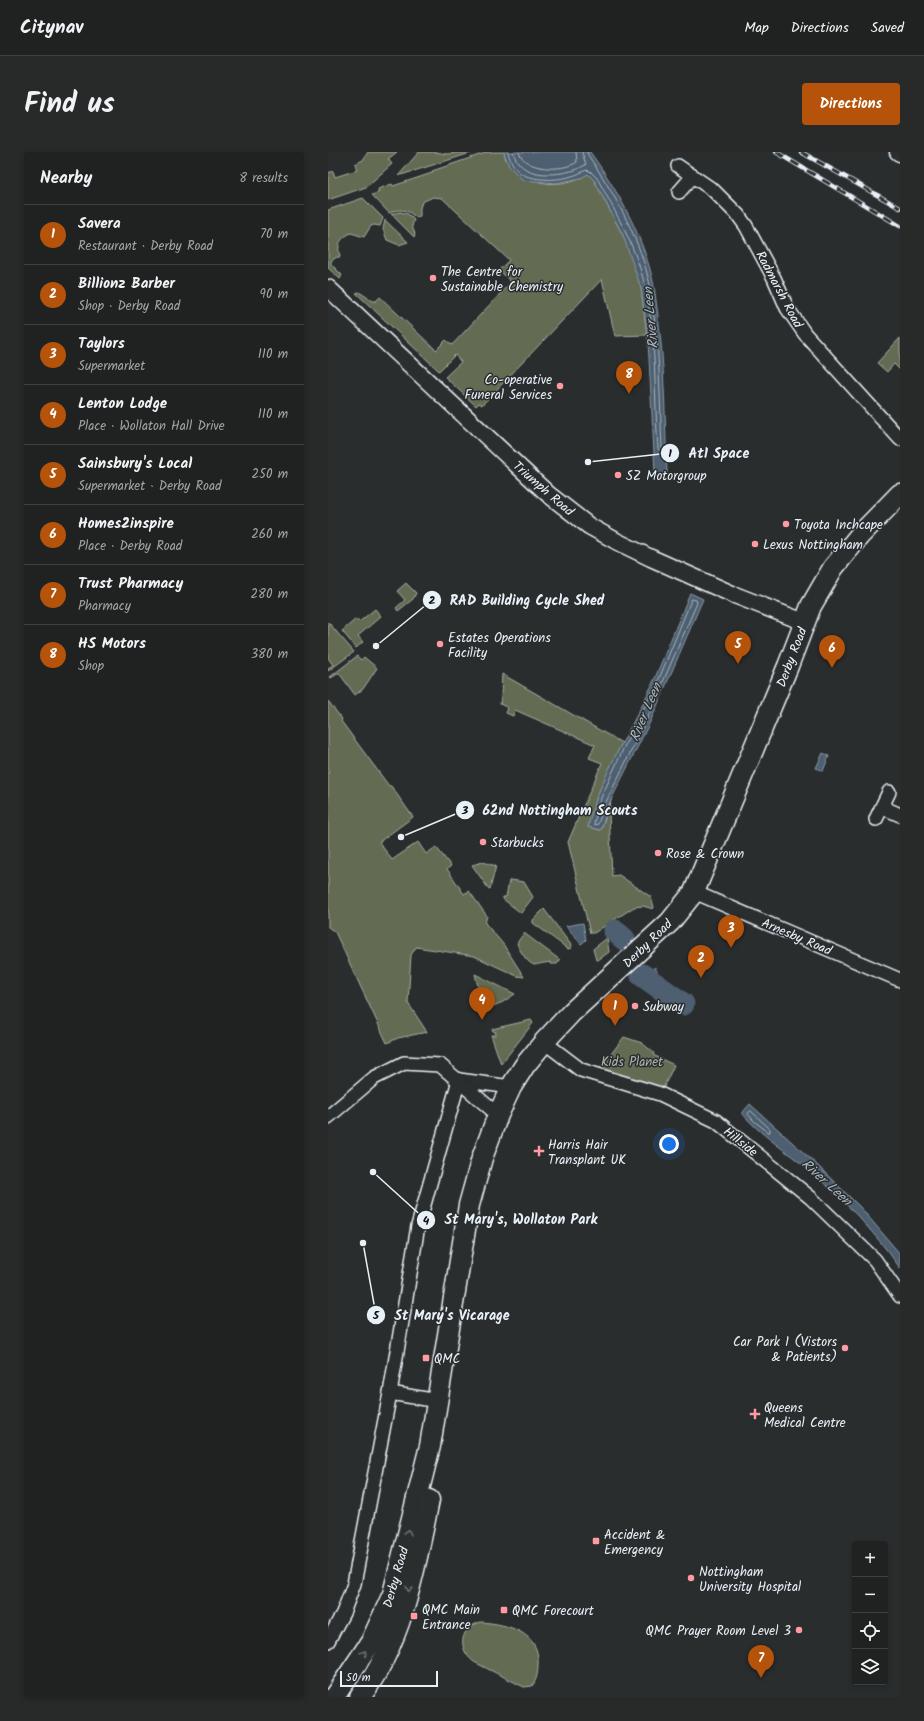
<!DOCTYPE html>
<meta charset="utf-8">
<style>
:root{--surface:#202222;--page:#282a2a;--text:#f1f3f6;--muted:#a2a4a5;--line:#3d3f40;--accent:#b45309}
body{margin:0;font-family:Kalam,sans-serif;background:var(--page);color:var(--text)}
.controls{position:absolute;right:12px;bottom:12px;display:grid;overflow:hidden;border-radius:4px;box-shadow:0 2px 6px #0003}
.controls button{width:36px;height:36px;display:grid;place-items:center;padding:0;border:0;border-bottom:1px solid var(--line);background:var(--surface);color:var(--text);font:20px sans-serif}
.scale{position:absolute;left:12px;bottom:10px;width:98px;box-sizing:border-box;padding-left:4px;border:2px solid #e8f1f8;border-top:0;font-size:11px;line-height:14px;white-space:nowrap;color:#e8f1f8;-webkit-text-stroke:3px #2a2d2e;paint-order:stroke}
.you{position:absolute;left:341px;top:992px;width:14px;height:14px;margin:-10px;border:3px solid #fff;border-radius:50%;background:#1a73e8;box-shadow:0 0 0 6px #1a73e833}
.badge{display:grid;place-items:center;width:26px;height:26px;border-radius:50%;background:var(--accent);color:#fff;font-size:13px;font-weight:700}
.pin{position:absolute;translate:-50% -33px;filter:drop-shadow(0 1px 2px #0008)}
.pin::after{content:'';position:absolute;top:21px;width:14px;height:12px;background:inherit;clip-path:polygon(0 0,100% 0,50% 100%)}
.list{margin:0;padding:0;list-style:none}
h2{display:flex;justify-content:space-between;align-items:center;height:52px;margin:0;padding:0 16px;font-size:17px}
h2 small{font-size:13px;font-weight:400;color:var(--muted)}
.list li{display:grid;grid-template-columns:26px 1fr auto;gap:12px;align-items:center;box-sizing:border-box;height:60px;padding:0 16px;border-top:1px solid var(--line)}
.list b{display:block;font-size:15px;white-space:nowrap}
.list p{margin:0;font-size:13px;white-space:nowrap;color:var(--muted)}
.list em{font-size:13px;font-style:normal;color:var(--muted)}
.icon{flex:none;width:22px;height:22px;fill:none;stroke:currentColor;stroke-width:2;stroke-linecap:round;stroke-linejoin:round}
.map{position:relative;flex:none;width:572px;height:1545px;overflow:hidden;border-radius:4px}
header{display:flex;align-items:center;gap:24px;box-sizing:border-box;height:56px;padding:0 20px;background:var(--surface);border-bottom:1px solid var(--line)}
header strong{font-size:19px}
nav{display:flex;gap:22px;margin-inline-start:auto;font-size:14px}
.intro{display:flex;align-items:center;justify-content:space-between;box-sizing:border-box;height:96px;padding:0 24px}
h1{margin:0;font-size:28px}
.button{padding:10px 18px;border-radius:4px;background:var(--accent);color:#fff;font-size:14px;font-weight:700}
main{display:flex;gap:24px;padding:0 24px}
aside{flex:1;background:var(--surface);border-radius:4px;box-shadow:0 2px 6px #0003}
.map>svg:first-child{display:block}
.green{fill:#636c52;stroke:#a6aea5}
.water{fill:#4e5f6f;stroke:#8c99a6}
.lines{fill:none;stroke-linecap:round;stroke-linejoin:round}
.shore{stroke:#aab7c1;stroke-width:1}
.river{stroke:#4e5f6f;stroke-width:23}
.minor-casing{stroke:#e8f1f8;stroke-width:16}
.tertiary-casing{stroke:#e8f1f8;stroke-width:19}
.primary-casing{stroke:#e8f1f8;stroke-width:23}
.minor{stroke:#2a2d2e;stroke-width:13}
.tertiary{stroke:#2a2d2e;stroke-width:16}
.primary{stroke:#2a2d2e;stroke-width:20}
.rail-casing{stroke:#e8f1f8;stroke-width:4.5}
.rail{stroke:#2a2d2e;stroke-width:3;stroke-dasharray:9;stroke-linecap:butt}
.oneway{stroke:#6c7275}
.poi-dot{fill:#ff9aa2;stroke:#2a2d2e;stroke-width:1.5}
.labels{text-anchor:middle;stroke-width:3;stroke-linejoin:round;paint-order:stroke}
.poi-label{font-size:13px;fill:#e8f1f8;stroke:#2a2d2e;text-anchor:start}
.street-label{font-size:13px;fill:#e8f1f8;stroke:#2a2d2e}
.park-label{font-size:13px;fill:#acb5ad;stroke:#2a2d2e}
.water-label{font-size:14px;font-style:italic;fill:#aab7c1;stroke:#2a2d2e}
.leader{fill:none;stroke:#e8f1f8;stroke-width:1.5}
.callout-dot{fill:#e8f1f8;stroke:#2a2d2e;stroke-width:1.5}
.mark-label{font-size:12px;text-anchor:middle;font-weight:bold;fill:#111}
.callout-label{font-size:14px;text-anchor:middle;font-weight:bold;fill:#e8f1f8;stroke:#2a2d2e;stroke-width:3;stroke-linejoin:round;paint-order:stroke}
</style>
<header>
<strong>Citynav</strong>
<nav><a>Map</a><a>Directions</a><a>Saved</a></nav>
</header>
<div class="intro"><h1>Find us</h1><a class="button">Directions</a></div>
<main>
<aside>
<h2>Nearby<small>8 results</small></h2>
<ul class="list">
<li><span class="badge">1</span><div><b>Savera</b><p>Restaurant · Derby Road</p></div><em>70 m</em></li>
<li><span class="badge">2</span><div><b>Billionz Barber</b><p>Shop · Derby Road</p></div><em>90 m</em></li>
<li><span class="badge">3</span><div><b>Taylors</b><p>Supermarket</p></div><em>110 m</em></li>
<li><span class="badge">4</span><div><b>Lenton Lodge</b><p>Place · Wollaton Hall Drive</p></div><em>110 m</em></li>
<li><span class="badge">5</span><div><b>Sainsbury's Local</b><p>Supermarket · Derby Road</p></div><em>250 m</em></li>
<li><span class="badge">6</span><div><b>Homes2inspire</b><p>Place · Derby Road</p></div><em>260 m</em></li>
<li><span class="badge">7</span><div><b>Trust Pharmacy</b><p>Pharmacy</p></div><em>280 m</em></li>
<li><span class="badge">8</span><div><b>HS Motors</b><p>Shop</p></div><em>380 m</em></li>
</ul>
</aside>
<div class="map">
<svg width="572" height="1545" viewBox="0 0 572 1545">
<rect width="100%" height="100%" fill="#2a2d2e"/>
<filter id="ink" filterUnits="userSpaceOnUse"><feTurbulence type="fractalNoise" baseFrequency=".025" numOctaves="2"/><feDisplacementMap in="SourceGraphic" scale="8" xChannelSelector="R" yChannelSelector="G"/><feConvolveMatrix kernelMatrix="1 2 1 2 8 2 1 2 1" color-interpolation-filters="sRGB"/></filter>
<g filter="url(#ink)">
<g class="green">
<polygon points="40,0 69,0 60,7 64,12 38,35 0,48 0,21 5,19 7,25 29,18 27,12 35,8"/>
<polygon points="91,0 108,0 118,2 146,0 70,24"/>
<path d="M160 0H176L178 8C187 14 202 27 212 30 227 34 248 30 260 21L266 28 301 95 313 136 319 183 287 184 274 127 154 253 151 251 148 254 117 225 133 210 127 203 111 219 28 141 31 140 45 149H48L52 145 108 198 118 188 124 193 183 130 171 118 181 108 114 46 105 45 94 50 92 56V64L88 66C80 57 71 56 61 61L44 43 51 40 50 37 64 32 65 34 104 21V19Z"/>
<path d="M35 46 55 66 52 74 46 73 43 74 36 85 23 81C11 87 9 93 12 105H9L3 109V112L14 123 12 127 0 116V58Z"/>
<polygon points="72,60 80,62 86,68 84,74 87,82 86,85 63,62"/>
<polygon points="57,68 80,90 71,93 59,88 55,77"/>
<polygon points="572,186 572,218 566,212 559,220 549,211"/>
<polygon points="78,431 88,441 85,447 70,459 68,456 77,448 69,439"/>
<polygon points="47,457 53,464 30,484 35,490 28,496 14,479 28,467 31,470"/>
<polygon points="0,470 26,500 0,519 0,516 5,513 0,506"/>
<polygon points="29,504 33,508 36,505 49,516 35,537 27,543 11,521 3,526 2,525"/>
<path d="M174 522 294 591 269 644 260 675 273 678 283 648 281 661 284 724 291 723 323 745 326 755 325 757 315 754 306 755 266 781H262L240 690 274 611 261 606 267 593 187 558 185 564 178 561 180 556 172 552C174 542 173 533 174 522Z"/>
<polygon points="0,549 14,567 13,569 61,634 63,634 85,665 51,690 64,708 90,690 98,702 108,695 123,714 119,717 136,742 141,739 159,764 157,771 175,792 196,825 189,824 146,804 88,795 83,803 80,851 99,880 70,886 59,891 7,780 0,775"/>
<polygon points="155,710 168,714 162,737 160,736 144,713"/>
<polygon points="183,728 196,730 205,745 193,761 175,747 175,745 178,745 181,729"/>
<polygon points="216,757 243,793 243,796 240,797 205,771 205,768"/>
<path d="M196 781 232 808 229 812H222V810C217 811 210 812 207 813 200 813 190 796 189 791Z"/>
<polygon points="279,786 281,800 270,808 268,808 265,797"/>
<polygon points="147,822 187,842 175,850 158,857 158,854 159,850 156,849 154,851"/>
<polygon points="203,868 205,871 173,912 163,883 167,883 168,880 165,879 164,877"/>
<polygon points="296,885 314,891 326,901 325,903 346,913 334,939 270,919"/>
<path d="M153 1470C179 1472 213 1480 210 1513 210 1520 209 1528 204 1534L196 1535 146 1510C129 1497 131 1476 153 1470Z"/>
</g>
<g class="water">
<path d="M176 0H262C289 37 313 80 324 125 327 137 328 150 330 164 337 216 337 269 339 321L329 328 327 320 320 188 313 136 295 83 266 28 260 22 253 26 228 31 195 28 181 14Z"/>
<path d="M362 441 375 447 323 568 280 654 273 678 260 675C272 622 305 576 327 526 339 498 350 469 362 441Z"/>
<polygon points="495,601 501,604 495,619 488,616"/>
<polygon points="255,771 258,788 253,792 238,774"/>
<polygon points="327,815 330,822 361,848 352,856 313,828 318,823 326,827 322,819"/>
<path d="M422 952 487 1011 533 1056 572 1102V1116C547 1080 515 1047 481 1018 459 999 432 983 414 961Z"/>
</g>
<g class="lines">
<g class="shore">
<path d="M180 0C182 9 188 21 198 24 217 30 241 28 258 18L262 19 269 26C288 61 308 95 317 134 329 187 326 243 330 297L332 299 334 297C332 253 332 208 326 164 324 151 324 138 320 125 309 81 285 40 260 3L259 0"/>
<path d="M185 0C192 27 226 24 247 18 251 17 254 14 258 13L254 0"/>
<path d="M191 0C196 19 235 20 249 10L248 0"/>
<polygon points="364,447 368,448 369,451 319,567 277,652 270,672 267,673 266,671 273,646 297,593 331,527"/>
<polygon points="329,827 353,844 354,848 350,849 327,832 327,830"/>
<polygon points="423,959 442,977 442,980 440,980 426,969 420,962"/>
</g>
<g class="river">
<polyline points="287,779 296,787"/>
<polyline points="314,823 355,852"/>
</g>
<g class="minor-casing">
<g id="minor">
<polyline points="350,14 385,38 410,63 418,74 446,126 459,156 477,182 572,287"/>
<polyline points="351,40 365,24"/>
<polyline points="554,655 572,663"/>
<polyline points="548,667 561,640"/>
<polyline points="366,740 572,828"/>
<polyline points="216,890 253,918 332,942 388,969 483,1046 547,1108 572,1144"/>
<polyline points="131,928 183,935"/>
<polyline points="0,965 46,926 76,911 112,913 170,963"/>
<polyline points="62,1241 110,1249"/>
<polyline points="0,1489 15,1461 26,1432 62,1241 90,1074 131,928"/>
</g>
</g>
<g class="tertiary-casing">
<g id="tertiary">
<polyline points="570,0 572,1"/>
<polyline points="0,136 220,342 261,374 290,390 323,406 404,442 476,470"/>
</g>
</g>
<g class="primary-casing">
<g id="primary">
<polyline points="6,1545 43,1490 65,1442 102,1294 141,1053 154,1006 170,963 183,935 197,913 216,890 244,860 342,770 366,740 460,514 483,454 505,416 532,383 572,342"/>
<path d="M32 1545C75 1489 87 1416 101 1348"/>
</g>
</g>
<use href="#minor" class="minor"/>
<use href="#tertiary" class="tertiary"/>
<use href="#primary" class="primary"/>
<g class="rail-casing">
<g id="rail">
<polyline points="448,0 572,74"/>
<polyline points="473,0 572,56"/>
</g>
</g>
<use href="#rail" class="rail"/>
</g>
<defs><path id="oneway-chevron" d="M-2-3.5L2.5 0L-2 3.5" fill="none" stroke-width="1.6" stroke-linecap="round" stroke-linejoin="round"/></defs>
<g class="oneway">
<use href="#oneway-chevron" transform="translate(80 1380) rotate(-76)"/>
<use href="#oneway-chevron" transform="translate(81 1437) rotate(104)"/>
<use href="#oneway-chevron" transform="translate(36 1501) rotate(-56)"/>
</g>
</g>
<g class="poi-dot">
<circle cx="105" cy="126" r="4"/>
<circle cx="232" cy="234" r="4"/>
<circle cx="290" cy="323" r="4"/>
<circle cx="458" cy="372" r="4"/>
<circle cx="427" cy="392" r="4"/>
<circle cx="112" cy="492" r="4"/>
<circle cx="155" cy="690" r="4"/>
<circle cx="330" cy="701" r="4"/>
<circle cx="307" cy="854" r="4"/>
<path d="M209 993h4v4h4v4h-4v4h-4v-4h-4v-4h4z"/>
<circle cx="517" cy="1196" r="4"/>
<rect x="94" y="1202" width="8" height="8" rx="2"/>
<path d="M425 1256h4v4h4v4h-4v4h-4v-4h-4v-4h4z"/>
<rect x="264" y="1385" width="8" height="8" rx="2"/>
<circle cx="363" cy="1426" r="4"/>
<rect x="172" y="1454" width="8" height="8" rx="2"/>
<rect x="82" y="1460" width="8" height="8" rx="2"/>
<circle cx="471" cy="1478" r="4"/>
</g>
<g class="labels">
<g class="poi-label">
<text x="113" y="124">The Centre for<tspan x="113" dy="15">Sustainable Chemistry</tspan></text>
<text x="224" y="232" text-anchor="end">Co-operative<tspan x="224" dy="15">Funeral Services</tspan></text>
<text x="298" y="328">SZ Motorgroup</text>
<text x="466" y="377">Toyota Inchcape</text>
<text x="435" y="397">Lexus Nottingham</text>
<text x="120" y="490">Estates Operations<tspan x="120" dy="15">Facility</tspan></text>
<text x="163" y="695">Starbucks</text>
<text x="338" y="706">Rose &amp; Crown</text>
<text x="315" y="859">Subway</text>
<text x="220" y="997">Harris Hair<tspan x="220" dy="15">Transplant UK</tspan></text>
<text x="509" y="1194" text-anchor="end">Car Park 1 (Vistors<tspan x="509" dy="15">&amp; Patients)</tspan></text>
<text x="106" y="1211">QMC</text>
<text x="436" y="1260">Queens<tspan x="436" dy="15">Medical Centre</tspan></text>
<text x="276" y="1387">Accident &amp;<tspan x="276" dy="15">Emergency</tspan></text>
<text x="371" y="1424">Nottingham<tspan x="371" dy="15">University Hospital</tspan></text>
<text x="94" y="1462">QMC Main<tspan x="94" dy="15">Entrance</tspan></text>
<text x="184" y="1463">QMC Forecourt</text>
<text x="463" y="1483" text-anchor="end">QMC Prayer Room Level 3</text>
</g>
<g class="street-label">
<text transform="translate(452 137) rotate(62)" y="5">Radmarsh Road</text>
<text transform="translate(216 336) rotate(41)" y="5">Triumph Road</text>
<text transform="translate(463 505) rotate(-69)" y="5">Derby Road</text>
<text transform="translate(469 784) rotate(23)" y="5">Arnesby Road</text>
<text transform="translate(319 791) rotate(-44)" y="5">Derby Road</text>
<text transform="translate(413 989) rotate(38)" y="5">Hillside</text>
<text transform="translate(67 1425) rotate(-74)" y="5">Derby Road</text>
</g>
<g class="park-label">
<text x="304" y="914">Kids Planet</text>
</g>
<g class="water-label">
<text transform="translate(322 166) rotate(-95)" y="5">River Leen</text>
<text transform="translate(317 560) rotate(-67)" y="5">River Leen</text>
<text transform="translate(499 1030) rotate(42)" y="5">River Leen</text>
</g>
</g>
<path class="leader" d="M260 310L342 301M48 494L104 448M73 685L137 658M45 1020L98 1068M35 1091L48 1163"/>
<g class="callout-dot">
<circle cx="260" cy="310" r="4"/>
<circle cx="48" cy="494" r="4"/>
<circle cx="73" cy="685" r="4"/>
<circle cx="45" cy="1020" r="4"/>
<circle cx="35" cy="1091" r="4"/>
<circle cx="342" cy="301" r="10"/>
<circle cx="104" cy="448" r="10"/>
<circle cx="137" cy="658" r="10"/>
<circle cx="98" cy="1068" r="10"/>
<circle cx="48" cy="1163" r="10"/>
</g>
<g class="mark-label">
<text x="342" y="305">1</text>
<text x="104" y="452">2</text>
<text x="137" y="662">3</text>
<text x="98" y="1072">4</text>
<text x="48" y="1167">5</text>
</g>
<g class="callout-label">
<text x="391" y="306">At1 Space</text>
<text x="199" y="453">RAD Building Cycle Shed</text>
<text x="232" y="663">62nd Nottingham Scouts</text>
<text x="193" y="1072">St Mary's, Wollaton Park</text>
<text x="124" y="1168">St Mary's Vicarage</text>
</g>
</svg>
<div class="controls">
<button>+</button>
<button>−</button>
<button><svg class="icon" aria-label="locate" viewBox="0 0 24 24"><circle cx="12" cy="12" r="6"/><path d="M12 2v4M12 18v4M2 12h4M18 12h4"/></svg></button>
<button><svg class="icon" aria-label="layers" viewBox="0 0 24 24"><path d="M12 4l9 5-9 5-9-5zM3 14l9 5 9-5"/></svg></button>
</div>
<div class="scale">50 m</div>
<div class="you"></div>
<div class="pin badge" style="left:287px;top:874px">1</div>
<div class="pin badge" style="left:373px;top:826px">2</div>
<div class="pin badge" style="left:403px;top:796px">3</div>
<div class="pin badge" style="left:154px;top:868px">4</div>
<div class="pin badge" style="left:410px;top:512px">5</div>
<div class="pin badge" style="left:504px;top:516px">6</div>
<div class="pin badge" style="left:433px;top:1526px">7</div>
<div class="pin badge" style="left:301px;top:242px">8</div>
</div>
</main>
